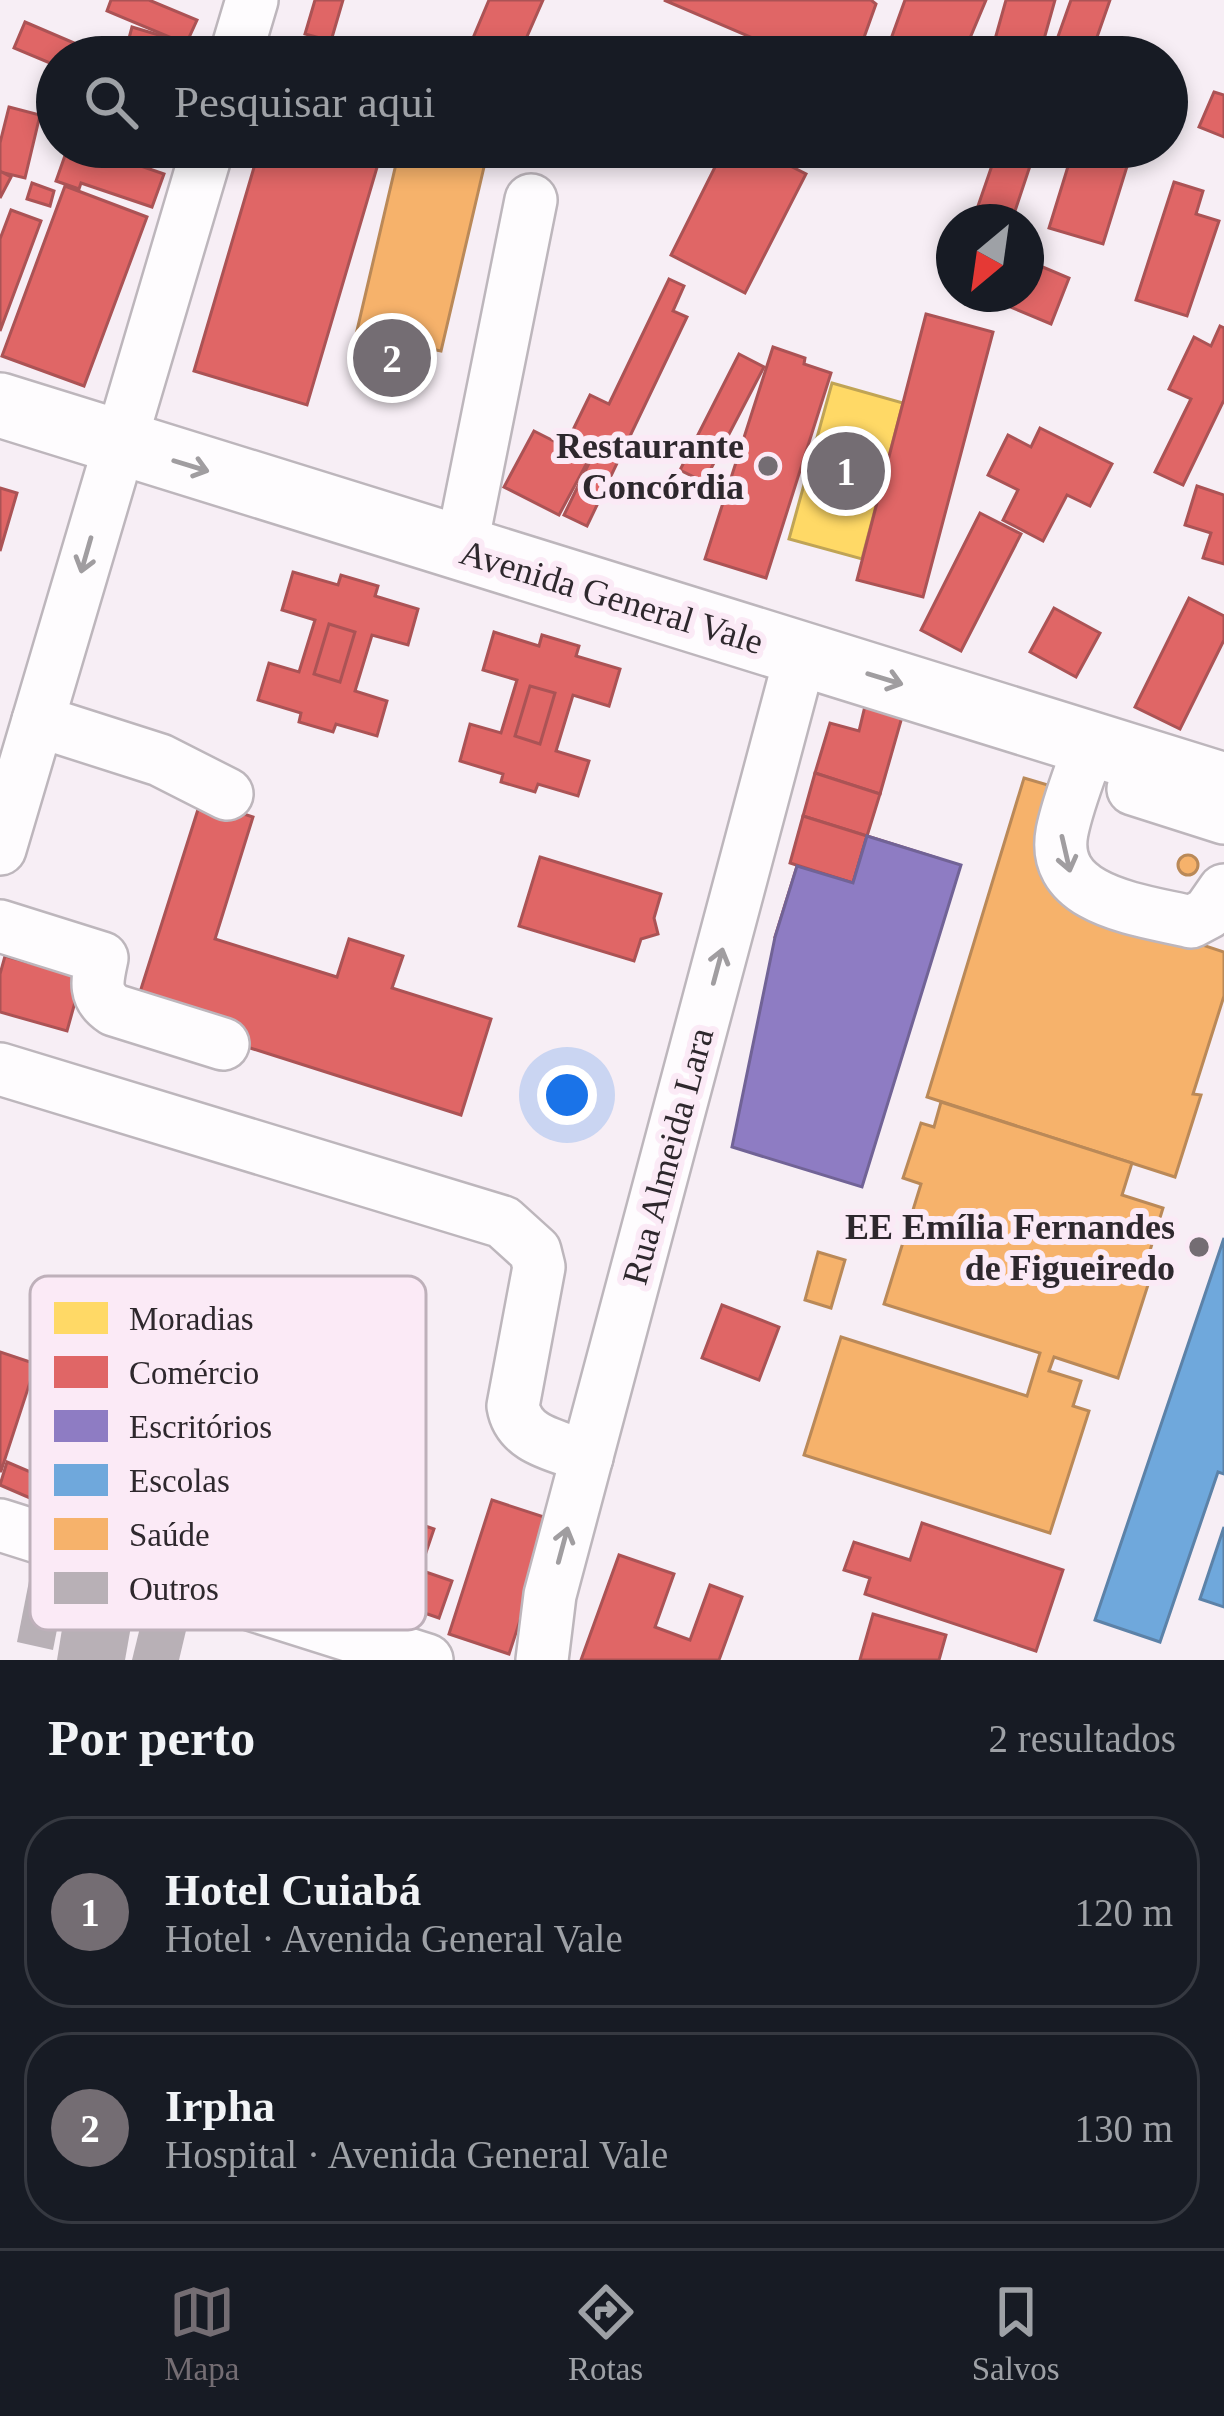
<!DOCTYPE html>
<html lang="pt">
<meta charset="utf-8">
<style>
:root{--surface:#171b24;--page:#20242c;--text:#f1f3f6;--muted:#9ea1a6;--line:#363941;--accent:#746d73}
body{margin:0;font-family:"Times New Roman",serif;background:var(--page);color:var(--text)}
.compass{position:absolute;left:936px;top:204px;width:108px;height:108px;border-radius:50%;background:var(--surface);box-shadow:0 6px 18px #0003;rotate:209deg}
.you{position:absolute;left:567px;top:1095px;width:42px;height:42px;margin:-30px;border:9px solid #fff;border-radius:50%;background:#1a73e8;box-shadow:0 0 0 18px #1a73e833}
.badge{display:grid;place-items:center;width:78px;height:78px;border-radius:50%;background:var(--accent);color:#fff;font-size:39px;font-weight:700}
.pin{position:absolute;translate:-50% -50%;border:6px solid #fff;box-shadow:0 3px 12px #0006}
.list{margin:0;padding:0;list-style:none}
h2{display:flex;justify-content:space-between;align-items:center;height:156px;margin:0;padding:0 48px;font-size:51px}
h2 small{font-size:39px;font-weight:400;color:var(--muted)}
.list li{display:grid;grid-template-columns:78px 1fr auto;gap:36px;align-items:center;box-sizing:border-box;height:192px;margin:0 24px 24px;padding:0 24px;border:3px solid var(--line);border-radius:48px}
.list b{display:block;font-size:45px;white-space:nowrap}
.list p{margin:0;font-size:39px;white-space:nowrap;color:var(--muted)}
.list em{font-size:39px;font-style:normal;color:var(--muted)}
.icon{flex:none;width:66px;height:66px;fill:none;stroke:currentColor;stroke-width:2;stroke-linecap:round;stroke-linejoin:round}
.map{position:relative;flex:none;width:1224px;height:1660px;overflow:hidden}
.search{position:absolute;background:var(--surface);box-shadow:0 6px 18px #0003;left:36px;right:36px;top:36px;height:132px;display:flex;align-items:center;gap:30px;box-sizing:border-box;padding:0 42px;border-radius:66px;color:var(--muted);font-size:45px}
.sheet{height:588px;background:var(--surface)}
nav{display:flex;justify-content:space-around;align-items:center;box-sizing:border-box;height:168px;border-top:3px solid var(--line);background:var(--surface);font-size:33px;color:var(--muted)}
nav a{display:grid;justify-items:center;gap:6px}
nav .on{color:var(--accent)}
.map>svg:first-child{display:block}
.homes{fill:#ffd966;stroke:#c0a455;stroke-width:3}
.shops{fill:#e06666;stroke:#ab5355;stroke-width:3}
.offices{fill:#8e7cc3;stroke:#716396;stroke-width:3}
.schools{fill:#6fa8dc;stroke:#5c82a8;stroke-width:3}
.health{fill:#f6b26b;stroke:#ba8958;stroke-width:3}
.building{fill:#b8b0b6}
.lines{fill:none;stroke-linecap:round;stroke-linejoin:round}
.minor-casing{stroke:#bdb6bc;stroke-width:56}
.major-casing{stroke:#bdb6bc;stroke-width:68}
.minor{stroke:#fefcfe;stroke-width:51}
.major{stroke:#fefcfe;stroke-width:63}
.oneway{stroke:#a09da0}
.poi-dot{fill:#746d73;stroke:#fbeaf6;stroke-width:4.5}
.labels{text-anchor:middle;stroke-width:12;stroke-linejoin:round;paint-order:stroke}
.poi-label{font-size:36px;font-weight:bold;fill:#2e282d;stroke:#fbeaf6;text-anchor:end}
.street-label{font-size:36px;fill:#2e282d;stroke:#fbeaf6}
.key{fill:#fbeaf6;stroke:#beb0ba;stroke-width:3}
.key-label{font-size:33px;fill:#2e282d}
</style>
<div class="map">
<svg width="1224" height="1660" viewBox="0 0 1224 1660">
<rect width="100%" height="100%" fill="#f7eef5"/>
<polygon class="homes" points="832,383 903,403 862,559 789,539"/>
<g class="shops">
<polygon points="111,0 149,0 197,20 186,44 107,11"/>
<polygon points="315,0 343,0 331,41 305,34"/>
<polygon points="489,0 543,0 518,57 465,57"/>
<polygon points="664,0 871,0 876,4 857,57 797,57"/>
<polygon points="905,0 986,0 962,57 905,57 887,50"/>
<polygon points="1006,0 1055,0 1039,57 990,57"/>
<polygon points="1071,0 1110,0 1090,57 1055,45"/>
<polygon points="25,22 86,48 82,57 57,57 57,66 14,48"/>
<polygon points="132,27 189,44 185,57 124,57"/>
<polygon points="1214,92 1224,95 1224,137 1199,127"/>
<polygon points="9,107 40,115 25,178 0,172 0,143"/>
<polygon points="68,147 86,147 164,174 152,207 81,183 79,189 56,181"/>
<polygon points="260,147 383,147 307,405 194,371"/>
<polygon points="725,147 753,147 806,174 745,293 671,255"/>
<polygon points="1074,147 1133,147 1103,244 1049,228"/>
<polygon points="997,151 1031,163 1013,217 978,206"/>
<polygon points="0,171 11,177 0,198"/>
<polygon points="1174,182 1203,191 1196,214 1219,221 1187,316 1136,300"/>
<polygon points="32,183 54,191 50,206 27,199"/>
<polygon points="65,186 147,217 84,386 2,356"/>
<polygon points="11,210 41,221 0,331 0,239"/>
<polygon points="1026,260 1069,278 1051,324 989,298 991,294 1026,294"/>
<polygon points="669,279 684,286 673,311 687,317 587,526 564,515 595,451 569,438 590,395 609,404"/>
<polygon points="926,314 993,332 923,597 857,580"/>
<polygon points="1220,326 1224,328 1224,400 1183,485 1155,472 1191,399 1169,389 1194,337 1211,346"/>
<polygon points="773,347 805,358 804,364 831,373 766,578 705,559"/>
<polygon points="739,354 764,367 704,482 680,470"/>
<polygon points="1040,428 1112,464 1090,506 1067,495 1043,541 1003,520 1018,490 988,475 1008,435 1031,447"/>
<polygon points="534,431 589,459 559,515 504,487"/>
<polygon points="1197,486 1224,495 1224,564 1203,558 1211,533 1185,525"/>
<polygon points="0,488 17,493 0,551"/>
<polygon points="980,513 1021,534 961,651 921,630"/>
<polygon points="293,572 338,585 341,575 378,586 375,596 418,609 408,645 372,635 355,691 387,701 377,736 336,724 333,732 299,722 301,713 258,700 269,663 299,672 315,620 282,610"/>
<polygon points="1189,598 1224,616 1224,640 1180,729 1135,707"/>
<polygon points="1054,608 1100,633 1076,677 1030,652"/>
<polygon points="329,624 355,632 340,682 314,674"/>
<polygon points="494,632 539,646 542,635 579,646 576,656 620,669 609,706 573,695 556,751 589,761 578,796 538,784 535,792 501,782 503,774 460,761 470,724 501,733 517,680 483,670"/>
<polygon points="530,686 555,693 540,744 515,736"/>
<polygon points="865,706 902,717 880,794 815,773 830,723 859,731"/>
<polygon points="815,773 880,794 867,836 803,816"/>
<polygon points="201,800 253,817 215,939 337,977 349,939 403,956 392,988 491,1019 461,1115 134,1011"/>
<polygon points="803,816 867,836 853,883 790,863"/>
<polygon points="867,836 937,858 922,907 902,914 917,919 904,960 890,955 903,975 889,1021 814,998 828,953 775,937 797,866 853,883"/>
<polygon points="540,857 661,894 654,918 658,934 641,939 634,961 519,926"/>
<polygon points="878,906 917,919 904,960 864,946"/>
<polygon points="5,956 82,977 67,1031 0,1012 0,974"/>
<polygon points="722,1305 779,1327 759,1380 702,1358"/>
<polygon points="0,1352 36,1364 1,1471 0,1471"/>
<polygon points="7,1462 40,1476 30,1498 0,1485"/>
<polygon points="492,1500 553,1520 509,1654 449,1634"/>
<polygon points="394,1515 434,1529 420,1570 452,1581 439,1618 367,1593"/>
<polygon points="922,1523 1063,1570 1036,1651 865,1594 870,1578 844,1570 854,1542 910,1560"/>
<polygon points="619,1555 674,1574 655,1627 690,1640 710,1585 742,1597 719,1660 581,1660"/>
<polygon points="873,1614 946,1635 939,1660 860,1660"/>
</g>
<polygon class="offices" points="867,836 961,865 862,1187 732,1147 775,937 797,866 853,883"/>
<g class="schools">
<polygon points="1224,1238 1224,1474 1218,1472 1160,1642 1095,1620"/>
<polygon points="1224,1527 1224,1607 1200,1599"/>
</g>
<g class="health">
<polygon points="400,147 452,147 449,159 484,167 441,351 401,343 396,367 351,356"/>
<polygon points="1024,778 1065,790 1063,899 1224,952 1224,996 1193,1094 1201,1095 1175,1177 927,1097"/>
<circle cx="1188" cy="865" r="10"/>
<polygon points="941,1102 1132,1163 1122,1195 1163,1208 1148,1257 1156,1260 1118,1378 1054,1357 1049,1371 1081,1381 1073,1406 1089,1411 1050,1533 804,1455 841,1337 1027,1396 1040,1353 884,1304 921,1184 903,1178 921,1123 934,1127"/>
<polygon points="818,1252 845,1260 831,1308 805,1300"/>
</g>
<g class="building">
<polygon points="31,1571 67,1578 53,1650 17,1642"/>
<polygon points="69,1586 136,1598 125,1660 57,1660"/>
<polygon points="145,1607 189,1618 179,1660 132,1660"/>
</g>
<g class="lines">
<g class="minor-casing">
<g id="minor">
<polyline points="235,57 252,0"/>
<polyline points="461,549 531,200"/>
<polyline points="38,721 160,760 227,794"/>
<path d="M1091 742C1081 771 1068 802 1062 832 1049 902 1143 910 1191 922L1208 913 1224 890"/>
<polyline points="1133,789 1224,818"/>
<polyline points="0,849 208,147"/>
<path d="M0 926 102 958C97 981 93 996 114 1010L223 1044"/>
<path d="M0 1069 503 1222 535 1251 539 1267 513 1406C519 1441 557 1445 587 1457"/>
<polyline points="0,1525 427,1660"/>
<polyline points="542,1660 550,1595 801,654"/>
</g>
</g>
<g class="major-casing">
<polyline id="major" points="0,405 1224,785"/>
</g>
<use href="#minor" class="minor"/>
<use href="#major" class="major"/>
</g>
<defs><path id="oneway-shaft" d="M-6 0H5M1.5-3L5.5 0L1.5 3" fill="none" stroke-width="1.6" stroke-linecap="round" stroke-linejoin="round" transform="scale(3)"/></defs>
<g class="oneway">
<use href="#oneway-shaft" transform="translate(191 466) rotate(17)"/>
<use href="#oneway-shaft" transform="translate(86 555) rotate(106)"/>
<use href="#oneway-shaft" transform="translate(885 679) rotate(17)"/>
<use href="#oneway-shaft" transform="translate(1066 854) rotate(77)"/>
<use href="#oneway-shaft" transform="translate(718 966) rotate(-75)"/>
<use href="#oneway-shaft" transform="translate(563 1545) rotate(-75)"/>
</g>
<g class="poi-dot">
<circle cx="768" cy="466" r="12"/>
<circle cx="1199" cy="1247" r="12"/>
</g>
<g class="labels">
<g class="poi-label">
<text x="744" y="458">Restaurante<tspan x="744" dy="41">Concórdia</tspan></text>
<text x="1175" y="1239">EE Emília Fernandes<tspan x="1175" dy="41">de Figueiredo</tspan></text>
</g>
<g class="street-label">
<text transform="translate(612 596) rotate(17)" y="13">Avenida General Vale</text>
<text transform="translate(667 1156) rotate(-75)" y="13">Rua Almeida Lara</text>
</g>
</g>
<rect x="30" y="1276" width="396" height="354" rx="18" class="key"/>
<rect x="54" y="1302" width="54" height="32" fill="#ffd966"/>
<rect x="54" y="1356" width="54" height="32" fill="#e06666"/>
<rect x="54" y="1410" width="54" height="32" fill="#8e7cc3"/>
<rect x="54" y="1464" width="54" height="32" fill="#6fa8dc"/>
<rect x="54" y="1518" width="54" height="32" fill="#f6b26b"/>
<rect x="54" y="1572" width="54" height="32" fill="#b8b0b6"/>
<g class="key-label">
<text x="129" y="1330">Moradias</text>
<text x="129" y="1384">Comércio</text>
<text x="129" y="1438">Escritórios</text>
<text x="129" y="1492">Escolas</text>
<text x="129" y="1546">Saúde</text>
<text x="129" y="1600">Outros</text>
</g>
</svg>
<svg class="compass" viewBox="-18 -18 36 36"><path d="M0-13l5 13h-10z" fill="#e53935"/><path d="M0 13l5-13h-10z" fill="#9ea1a6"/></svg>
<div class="you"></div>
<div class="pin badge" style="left:846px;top:471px">1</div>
<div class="pin badge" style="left:392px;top:358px">2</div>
<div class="search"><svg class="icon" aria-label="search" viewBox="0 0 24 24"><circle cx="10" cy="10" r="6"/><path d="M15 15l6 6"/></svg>Pesquisar aqui</div>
</div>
<section class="sheet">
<h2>Por perto<small>2 resultados</small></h2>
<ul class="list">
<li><span class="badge">1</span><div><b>Hotel Cuiabá</b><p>Hotel · Avenida General Vale</p></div><em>120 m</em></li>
<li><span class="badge">2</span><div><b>Irpha</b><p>Hospital · Avenida General Vale</p></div><em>130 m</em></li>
</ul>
</section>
<nav>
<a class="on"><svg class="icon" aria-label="map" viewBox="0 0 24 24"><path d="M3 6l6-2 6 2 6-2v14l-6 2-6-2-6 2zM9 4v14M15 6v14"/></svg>Mapa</a>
<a><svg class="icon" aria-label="directions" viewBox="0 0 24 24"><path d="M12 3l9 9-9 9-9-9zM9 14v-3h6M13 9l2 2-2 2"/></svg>Rotas</a>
<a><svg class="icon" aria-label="saved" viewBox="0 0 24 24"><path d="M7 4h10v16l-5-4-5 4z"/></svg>Salvos</a>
</nav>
